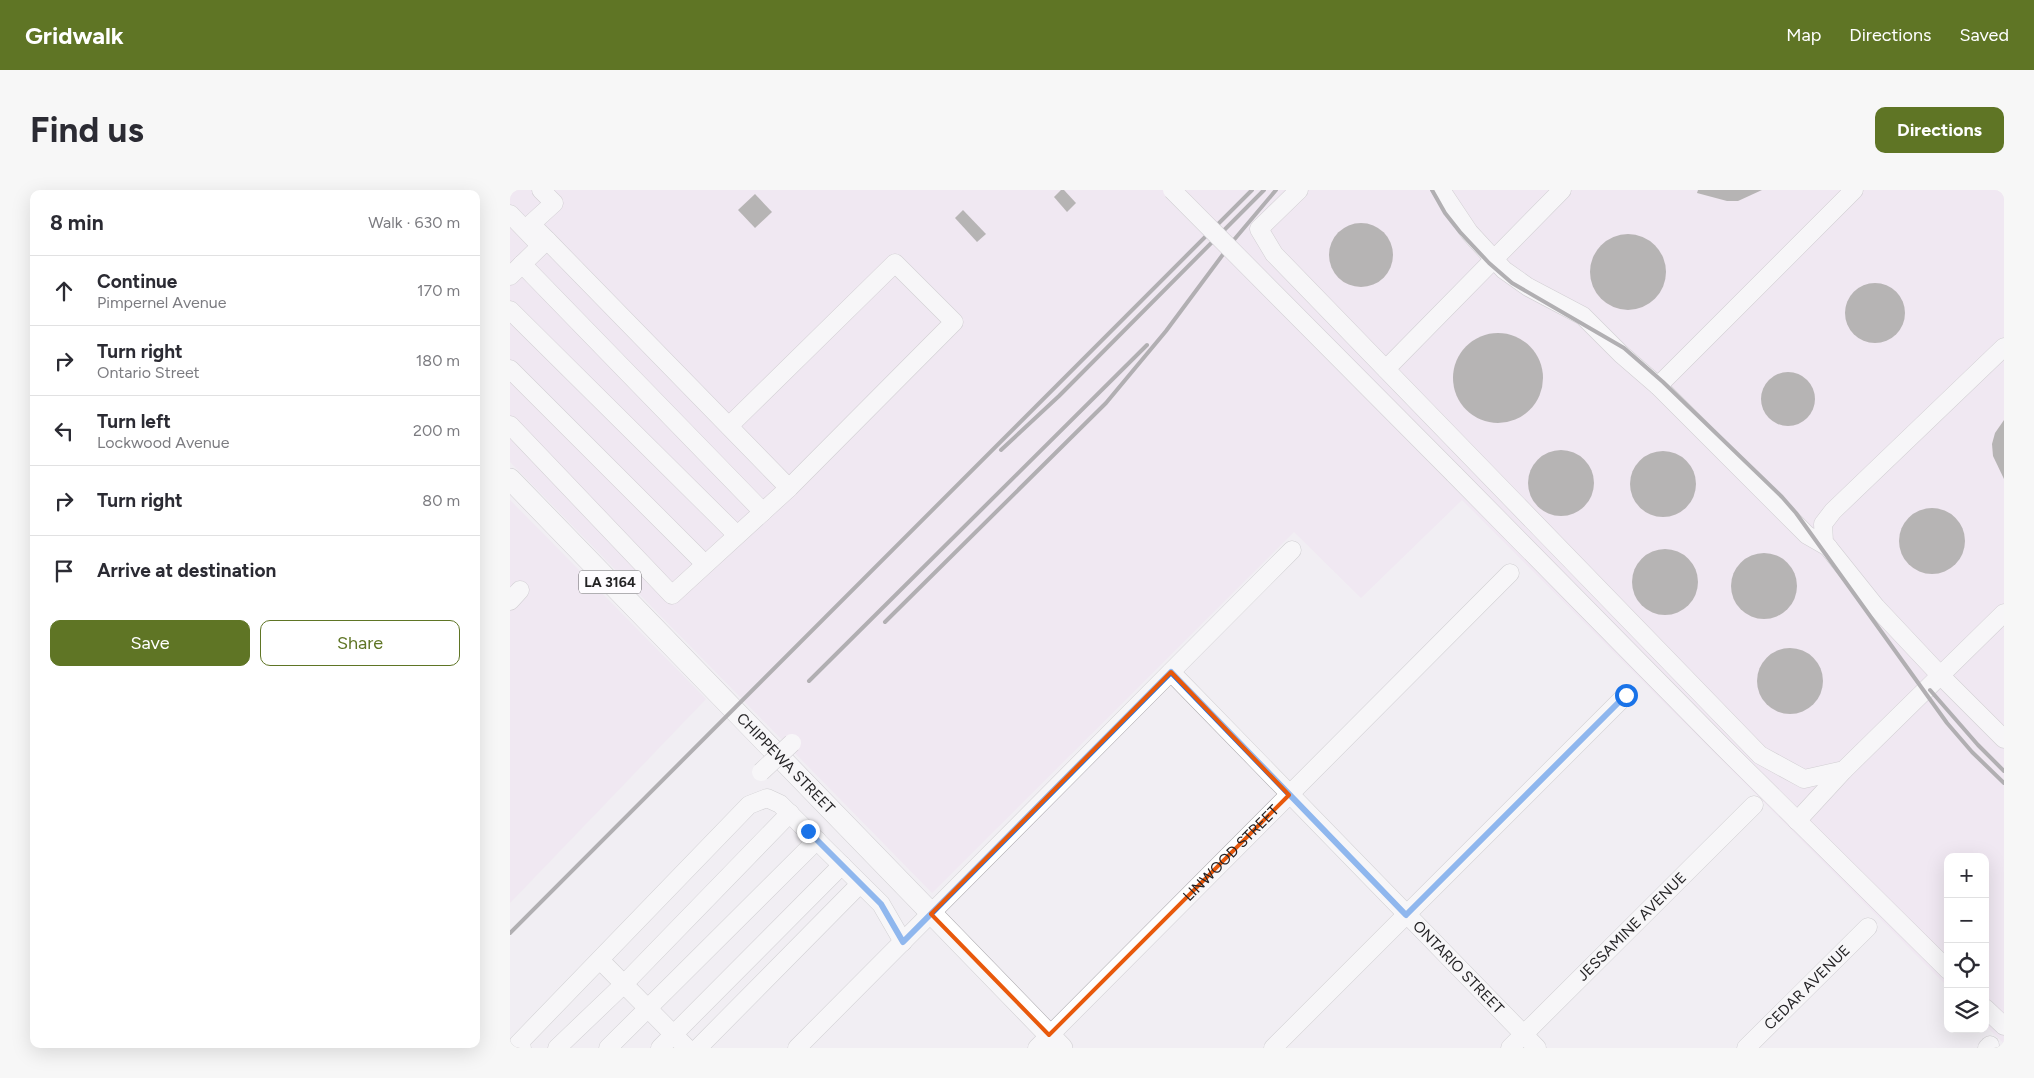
<!DOCTYPE html>
<meta charset="utf-8">
<style>
:root{--surface:#fff;--page:#f7f7f7;--text:#2b2b33;--muted:#7c7c81;--line:#e1e1e2;--accent:#5f7525}
body{margin:0;font-family:Figtree,sans-serif;background:var(--page);color:var(--text)}
.controls{position:absolute;right:15px;bottom:15px;display:grid;overflow:hidden;border-radius:10px;box-shadow:0 5px 20px #0002}
.controls button{width:45px;height:45px;display:grid;place-items:center;padding:0;border:0;border-bottom:1px solid var(--line);background:var(--surface);color:var(--text);font:25px sans-serif}
.stop{position:absolute;width:15px;height:15px;margin:-11px;border:4px solid #1a73e8;border-radius:50%;background:#fff}
.stop.end{background:#1a73e8;border-color:#fff;box-shadow:0 1px 5px #0008}
.list{margin:0;padding:0;list-style:none}
h2{display:flex;justify-content:space-between;align-items:center;height:65px;margin:0;padding:0 20px;font-size:21px}
h2 small{font-size:16px;font-weight:400;color:var(--muted)}
.list li{display:grid;grid-template-columns:32px 1fr auto;gap:15px;align-items:center;box-sizing:border-box;height:70px;padding:0 20px;border-top:1px solid var(--line)}
.list b{display:block;font-size:19px;white-space:nowrap}
.list p{margin:0;font-size:16px;white-space:nowrap;color:var(--muted)}
.list em{font-size:16px;font-style:normal;color:var(--muted)}
.actions{display:flex;gap:10px;padding:15px 20px}
.actions a{flex:1;padding:11px 0;border:1px solid var(--accent);border-radius:10px;text-align:center;font-size:18px;color:var(--accent)}
.actions .main{background:var(--accent);color:#fff}
.icon{flex:none;width:28px;height:28px;fill:none;stroke:currentColor;stroke-width:2;stroke-linecap:round;stroke-linejoin:round}
.map{position:relative;flex:none;width:1494px;height:858px;overflow:hidden;border-radius:10px}
header{display:flex;align-items:center;gap:30px;box-sizing:border-box;height:70px;padding:0 25px;background:var(--accent);color:#fff}
header strong{font-size:24px}
nav{display:flex;gap:28px;margin-inline-start:auto;font-size:18px}
.intro{display:flex;align-items:center;justify-content:space-between;box-sizing:border-box;height:120px;padding:0 30px}
h1{margin:0;font-size:35px}
.button{padding:12px 22px;border-radius:10px;background:var(--accent);color:#fff;font-size:18px;font-weight:700}
main{display:flex;gap:30px;padding:0 30px}
aside{flex:1;background:var(--surface);border-radius:10px;box-shadow:0 5px 20px #0002}
.map>svg:first-child{display:block}
.industrial{fill:#f0dff1}
.building{fill:#706d69}
.lines{fill:none;stroke-linecap:round;stroke-linejoin:round}
.minor-casing{stroke:#aba9ad;stroke-width:19}
.major-casing{stroke:#aba9ad;stroke-width:22}
.minor{stroke:#fff;stroke-width:18}
.major{stroke:#fff;stroke-width:21}
.rail{stroke:#646265;stroke-width:4}
.minor-bridge-casing{stroke:#aba9ad;stroke-width:19;stroke-linecap:butt}
.minor-bridge{stroke:#fff;stroke-width:18}
.route{stroke:#1a73e8;stroke-width:6}
.marked{fill:none;stroke:#e8590c;stroke-width:4;stroke-linejoin:round}
.labels{text-anchor:middle;stroke-width:4.5;stroke-linejoin:round;paint-order:stroke}
.shield{fill:#fefcff;stroke:#656466;stroke-width:1}
.shield-label{font-size:14px;font-weight:bold;fill:#242325}
.street-label{font-size:15px;fill:#242325;stroke:#fefcff}
</style>
<header>
<strong>Gridwalk</strong>
<nav><a>Map</a><a>Directions</a><a>Saved</a></nav>
</header>
<div class="intro"><h1>Find us</h1><a class="button">Directions</a></div>
<main>
<aside>
<h2>8 min<small>Walk · 630 m</small></h2>
<ul class="list">
<li><svg class="icon" aria-label="ahead" viewBox="0 0 24 24"><path d="M12 20V5M6 11l6-6 6 6"/></svg><div><b>Continue</b><p>Pimpernel Avenue</p></div><em>170 m</em></li>
<li><svg class="icon" aria-label="right" viewBox="0 0 24 24"><path d="M7 20v-9h11M14 6l5 5-5 5"/></svg><div><b>Turn right</b><p>Ontario Street</p></div><em>180 m</em></li>
<li><svg class="icon" aria-label="left" viewBox="0 0 24 24"><path d="M17 20v-9H6M10 6l-5 5 5 5"/></svg><div><b>Turn left</b><p>Lockwood Avenue</p></div><em>200 m</em></li>
<li><svg class="icon" aria-label="right" viewBox="0 0 24 24"><path d="M7 20v-9h11M14 6l5 5-5 5"/></svg><div><b>Turn right</b></div><em>80 m</em></li>
<li><svg class="icon" aria-label="arrive" viewBox="0 0 24 24"><path d="M6 21V4h12l-3 4 3 4H6"/></svg><div><b>Arrive at destination</b></div></li>
</ul>
<div class="actions"><a class="main">Save</a><a>Share</a></div>
</aside>
<div class="map">
<svg width="1494" height="858" viewBox="0 0 1494 858">
<rect width="100%" height="100%" fill="#f1eef3"/>
<g class="industrial">
<polygon points="0,0 1494,0 1494,854 1475,835 1475,667 1438,667 1438,797 952,310 851,408 784,342 422,703 0,272"/>
<polygon points="0,310 196,509 0,713"/>
</g>
<g class="building">
<polygon points="551,0 554,0 566,13 557,22 544,7"/>
<polygon points="1188,0 1252,0 1228,11 1217,11 1187,3"/>
<polygon points="245,4 262,22 245,38 228,20"/>
<polygon points="453,20 476,44 467,52 445,28"/>
<circle cx="851" cy="65" r="32"/>
<circle cx="1118" cy="82" r="38"/>
<circle cx="1365" cy="123" r="30"/>
<circle cx="988" cy="188" r="45"/>
<circle cx="1278" cy="209" r="27"/>
<polygon points="1494,230 1494,289 1483,266 1482,254 1485,243"/>
<circle cx="1051" cy="293" r="33"/>
<circle cx="1153" cy="294" r="33"/>
<circle cx="1422" cy="351" r="33"/>
<circle cx="1155" cy="392" r="33"/>
<circle cx="1254" cy="396" r="33"/>
<circle cx="1280" cy="491" r="33"/>
</g>
<g class="lines">
<g class="minor-casing">
<g id="minor">
<polyline points="789,0 749,39 764,64 1250,565 1294,589 1334,580 1494,423"/>
<polyline points="931,0 959,42 994,80 1018,97 1073,126 1111,164 1148,196 1297,345 1318,357"/>
<polyline points="0,24 26,51"/>
<polyline points="37,50 279,298"/>
<polyline points="12,74 253,322"/>
<polyline points="0,86 37,50 21,34 44,13 31,0"/>
<polyline points="0,120 227,345"/>
<polyline points="1494,157 1323,321 1313,334 1314,352 1366,417 1430,485 1494,549"/>
<polyline points="0,179 195,374"/>
<polyline points="876,179 1052,0"/>
<polyline points="1148,196 1344,0"/>
<polyline points="0,235 162,405 279,298 444,132 385,73 219,236"/>
<polyline points="944,284 1213,557 1438,780"/>
<polyline points="0,411 10,400"/>
<path id="s1" d="M661 482 1027 858"/>
<polyline points="1287,631 1334,580"/>
<polyline points="90,770 177,858"/>
<polyline points="1475,818 1494,836"/>
<polyline points="12,858 8,854 239,615 257,608 270,614 371,714 393,752"/>
<polyline points="47,858 114,794 280,623"/>
<polyline points="98,858 307,650"/>
<polyline points="150,858 332,675"/>
<polyline points="188,858 350,694"/>
<polyline points="287,858 782,360"/>
<path id="s2" d="M527 858 1000 383"/>
<polyline points="763,858 1116,505"/>
<path id="s3" d="M1000 858 1244 615"/>
<path id="s4" d="M1236 858 1358 737"/>
<polyline points="1477,858 1480,855"/>
</g>
</g>
<g class="major-casing">
<g id="major">
<path id="s5" d="M0 289 552 858"/>
</g>
</g>
<use href="#minor" class="minor"/>
<use href="#major" class="major"/>
<g class="rail">
<polyline points="922,0 935,23 950,42 979,73 1002,93 1114,158 1153,192 1272,307 1286,323 1437,533 1462,562 1494,593"/>
<polyline points="491,260 549,206 754,0"/>
<polyline points="375,432 596,213 656,141 723,51 766,0"/>
<polyline points="299,491 637,155"/>
<polyline points="1420,500 1468,555 1494,581"/>
<polyline points="0,743 742,0"/>
</g>
<g class="minor-bridge-casing">
<g id="minor-bridge">
<polyline points="662,0 944,284"/>
<polyline points="251,582 282,553"/>
</g>
</g>
<use href="#minor-bridge" class="minor-bridge"/>
</g>
<g class="lines">
<polyline class="route" points="298,641 371,714 393,752 661,482 896,725 1116,505"/>
</g>
<path d="M0 0H1494V858H0ZM661 482 779 605 539 845 421 724Z" fill="#f1eef3" fill-opacity=".55" fill-rule="evenodd"/>
<path class="marked" d="M661 482 779 605 539 845 421 724Z"/>
<g class="labels">
<rect class="shield" x="69" y="380.5" width="62" height="23" rx="4"/>
<g class="shield-label">
<text x="100" y="397">LA 3164</text>
</g>
<g class="street-label">
<text dy="5" stroke="none"><textPath href="#s5" startOffset="396">CHIPPEWA STREET</textPath></text>
<text dy="5" stroke="none"><textPath href="#s2" startOffset="275">LINWOOD STREET</textPath></text>
<text dy="5" stroke="none"><textPath href="#s3" startOffset="172">JESSAMINE AVENUE</textPath></text>
<text dy="5" stroke="none"><textPath href="#s1" startOffset="412">ONTARIO STREET</textPath></text>
<text dy="5" stroke="none"><textPath href="#s4" startOffset="86">CEDAR AVENUE</textPath></text>
</g>
</g>
</svg>
<div class="controls">
<button>+</button>
<button>−</button>
<button><svg class="icon" aria-label="locate" viewBox="0 0 24 24"><circle cx="12" cy="12" r="6"/><path d="M12 2v4M12 18v4M2 12h4M18 12h4"/></svg></button>
<button><svg class="icon" aria-label="layers" viewBox="0 0 24 24"><path d="M12 4l9 5-9 5-9-5zM3 14l9 5 9-5"/></svg></button>
</div>
<div class="stop" style="left:1116px;top:505px"></div>
<div class="stop end" style="left:298px;top:641px"></div>
</div>
</main>
